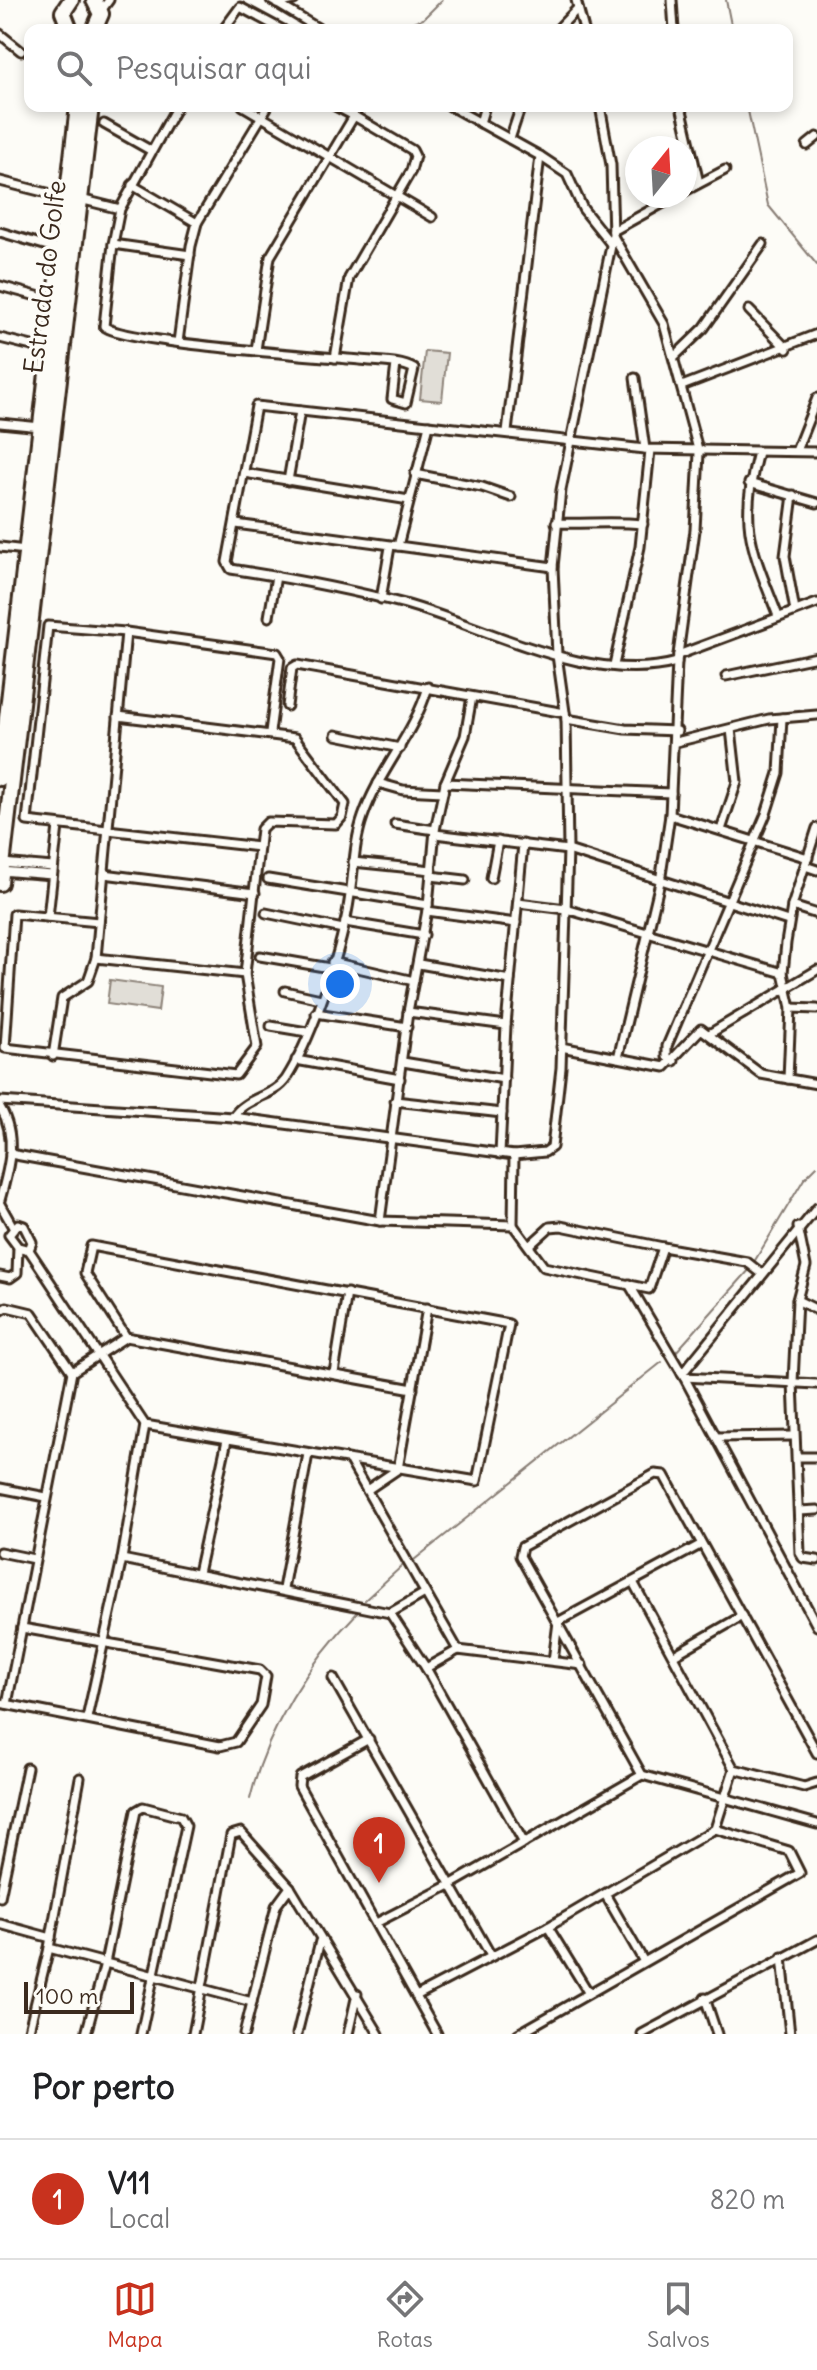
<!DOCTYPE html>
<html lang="pt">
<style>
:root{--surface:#fff;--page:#f2f2f2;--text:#202124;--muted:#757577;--line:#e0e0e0;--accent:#c8321e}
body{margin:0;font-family:Delius,sans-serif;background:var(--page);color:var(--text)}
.compass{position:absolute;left:625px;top:136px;width:72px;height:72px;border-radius:50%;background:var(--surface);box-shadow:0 4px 12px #0003;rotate:18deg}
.scale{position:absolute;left:24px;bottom:20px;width:110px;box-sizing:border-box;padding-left:8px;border:4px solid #3b2a1e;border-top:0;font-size:22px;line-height:28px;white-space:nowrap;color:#3b2a1e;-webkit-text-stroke:6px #fdfcf7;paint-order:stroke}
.you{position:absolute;left:340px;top:984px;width:28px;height:28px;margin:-20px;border:6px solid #fff;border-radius:50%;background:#1a73e8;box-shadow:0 0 0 12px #1a73e833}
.badge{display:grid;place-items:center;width:52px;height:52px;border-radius:50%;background:var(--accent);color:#fff;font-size:26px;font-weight:700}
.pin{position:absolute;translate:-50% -66px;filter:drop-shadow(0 2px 4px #0008)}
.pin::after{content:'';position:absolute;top:42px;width:28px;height:24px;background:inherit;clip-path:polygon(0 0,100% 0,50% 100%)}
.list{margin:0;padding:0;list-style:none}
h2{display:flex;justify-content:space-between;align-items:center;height:104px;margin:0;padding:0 32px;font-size:34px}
h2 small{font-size:26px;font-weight:400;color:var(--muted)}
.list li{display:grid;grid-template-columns:52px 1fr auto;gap:24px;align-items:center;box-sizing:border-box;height:120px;padding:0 32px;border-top:2px solid var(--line)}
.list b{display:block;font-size:30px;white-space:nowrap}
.list p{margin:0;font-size:26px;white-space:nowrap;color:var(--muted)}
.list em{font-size:26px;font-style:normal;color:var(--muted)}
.icon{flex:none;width:44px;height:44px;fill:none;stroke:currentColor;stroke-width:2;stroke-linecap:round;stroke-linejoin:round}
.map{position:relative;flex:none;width:817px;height:2034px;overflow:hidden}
.search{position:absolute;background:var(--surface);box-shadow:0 4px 12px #0003;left:24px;right:24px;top:24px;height:88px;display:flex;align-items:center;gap:20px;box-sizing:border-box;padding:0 28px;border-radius:16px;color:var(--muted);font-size:30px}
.sheet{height:224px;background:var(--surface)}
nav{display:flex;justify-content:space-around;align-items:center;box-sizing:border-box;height:112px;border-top:2px solid var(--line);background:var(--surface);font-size:22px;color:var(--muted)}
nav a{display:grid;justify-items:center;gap:4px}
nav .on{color:var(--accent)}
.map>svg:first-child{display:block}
.green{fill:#e1ded7;stroke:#8e847a;stroke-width:2}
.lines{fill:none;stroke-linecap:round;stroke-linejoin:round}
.stream{stroke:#887d74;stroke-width:2}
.street-casing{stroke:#3b2a1e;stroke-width:13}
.highway-casing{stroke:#3b2a1e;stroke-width:20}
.street{stroke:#fdfcf7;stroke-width:7}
.highway{stroke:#fdfcf7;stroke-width:14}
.labels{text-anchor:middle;stroke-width:7;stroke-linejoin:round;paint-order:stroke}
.street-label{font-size:26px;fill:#3b2a1e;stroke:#fdfcf7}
</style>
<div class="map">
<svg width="817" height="2034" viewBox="0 0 817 2034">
<rect width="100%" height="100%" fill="#fdfcf7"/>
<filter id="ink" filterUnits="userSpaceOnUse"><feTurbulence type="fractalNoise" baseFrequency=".0125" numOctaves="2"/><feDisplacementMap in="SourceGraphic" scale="16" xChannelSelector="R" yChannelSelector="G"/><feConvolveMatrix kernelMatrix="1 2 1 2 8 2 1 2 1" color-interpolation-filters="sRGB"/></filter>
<g filter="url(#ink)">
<g class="green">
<polygon points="425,351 447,353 442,401 420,399"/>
<polygon points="110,980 161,987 158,1011 107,1004"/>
</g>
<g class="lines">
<g class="stream">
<polyline points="726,0 732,30"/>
<polyline points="386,30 423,19 442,0"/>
<polyline points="747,106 768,205 817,265"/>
<polyline points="754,1262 804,1179 817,1166"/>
<polyline points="676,1352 750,1269"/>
<polyline points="414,1560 662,1362"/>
<polyline points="365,1600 402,1566"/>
<path d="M250 1799C267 1729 309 1662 359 1611"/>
</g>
<g class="street-casing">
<g id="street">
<polyline points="271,0 321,30"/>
<polyline points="576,0 584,30"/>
<polyline points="672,0 674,30"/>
<polyline points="277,4 294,0"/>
<polyline points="101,11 109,0"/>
<polyline points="223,30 240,7 283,30"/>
<polyline points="557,30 578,8"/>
<polyline points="0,34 21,51"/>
<path d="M177 106 120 209 113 244 104 326C122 343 321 356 360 360 376 362 400 361 414 369L406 403 392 399 396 364"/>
<polyline points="243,106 432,217"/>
<polyline points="450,106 540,156 507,432"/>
<polyline points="681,106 699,183"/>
<polyline points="480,123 485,106"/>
<polyline points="104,124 150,150"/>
<polyline points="510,139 521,106"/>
<polyline points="807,145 817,137"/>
<polyline points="540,156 567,174 583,209 611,244"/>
<polyline points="0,181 67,198"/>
<polyline points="132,185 197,223"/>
<polyline points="685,191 725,170"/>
<polyline points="80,199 120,209"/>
<polyline points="613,231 676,196"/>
<polyline points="0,232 61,250"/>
<polyline points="613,236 664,324 699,453 695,530 677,662 670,815 660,882 618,1058"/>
<polyline points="113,244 190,255"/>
<polyline points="0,286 55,301"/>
<polyline points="749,310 787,349"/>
<polyline points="0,338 48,350"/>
<polyline points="178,342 191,246 197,223 268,106"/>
<polyline points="256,350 270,257 354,116 335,106"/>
<polyline points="674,357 704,328 763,244"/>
<polyline points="335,358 349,278 411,171 415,156 412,150 354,116"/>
<polyline points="635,378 645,449"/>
<polyline points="682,386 817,334"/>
<polyline points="0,423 41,427"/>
<polyline points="796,451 817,398"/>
<path d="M758 452C738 525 752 549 778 616"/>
<polyline points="244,473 409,500"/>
<polyline points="415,474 482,487 511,497"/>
<polyline points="288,481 300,411"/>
<polyline points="749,483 817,503"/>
<polyline points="793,495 785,556 795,611"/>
<path d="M556 523C587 524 613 521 643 524"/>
<polyline points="236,524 553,567"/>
<polyline points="398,546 429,425"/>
<polyline points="0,547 26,550"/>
<polyline points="381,599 390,547"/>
<polyline points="269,617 276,576"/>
<polyline points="678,655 817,603"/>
<path d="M677 662C591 686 487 627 405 604 348 589 289 578 231 569L227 562 256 406 645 449 817 452"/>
<polyline points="614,665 640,547 650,450"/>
<polyline points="726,676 817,657"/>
<polyline points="287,706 292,668 297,665 565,713"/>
<polyline points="566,719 625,729 677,731"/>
<polyline points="336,735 400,748"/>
<polyline points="676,742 769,719 817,715"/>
<polyline points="378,783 403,790 443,792"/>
<polyline points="445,783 465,736 472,697"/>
<polyline points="670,815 808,858"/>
<polyline points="395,824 435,830"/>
<polyline points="721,830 737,782 731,729"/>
<polyline points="435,834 568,850 788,921"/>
<polyline points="259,847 27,821 48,626 126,632 277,653 280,658 270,732"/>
<polyline points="353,862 432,870"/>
<polyline points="2,863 25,865"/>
<polyline points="29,865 53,867"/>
<polyline points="805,866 817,870"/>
<polyline points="1,871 25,873"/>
<polyline points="28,873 52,875"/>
<polyline points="104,874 255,893"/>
<polyline points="431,876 465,880"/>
<polyline points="491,878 498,841"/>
<polyline points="268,879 428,905"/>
<polyline points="518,903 566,909 783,973"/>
<polyline points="792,906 817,914"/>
<polyline points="427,911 516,923"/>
<polyline points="266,913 343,929"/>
<polyline points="48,917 58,826"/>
<polyline points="99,922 14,914 5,1048 236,1075 257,1047 245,974 261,829 268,822 336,824 342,817 345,804 295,738 118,716"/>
<polyline points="345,922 424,935"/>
<polyline points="260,956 330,968"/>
<polyline points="96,958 245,974"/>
<polyline points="332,962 414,981"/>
<polyline points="419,964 510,980"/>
<polyline points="285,991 321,999"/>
<polyline points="791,1008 817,1009"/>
<polyline points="408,1012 506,1025"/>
<polyline points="316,1013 407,1027"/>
<polyline points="271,1026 307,1032"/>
<polyline points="709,1034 817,970"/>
<polyline points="561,1047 665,1067 701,1029 761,1074 817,1084"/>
<polyline points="53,1056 62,998 88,981 96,958 126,632"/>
<polyline points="296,1060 400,1079"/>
<polyline points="674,1061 667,1057 667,1046 766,814 779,773 782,718"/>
<polyline points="403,1062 504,1079"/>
<polyline points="788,1079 791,1008 783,973 786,943 792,906 817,828"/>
<polyline points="0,1101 233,1117 514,1155 545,1152 552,1147 561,1068 568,850 566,719 557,655 553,567 561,490 613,236 611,165 600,106"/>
<polyline points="395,1101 502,1113"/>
<path d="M0 1107C18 1137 9 1168 0 1200"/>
<path d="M233 1117C245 1097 274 1097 286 1079 314 1035 343 946 350 895 354 869 354 842 363 817 379 770 414 735 428 687"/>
<polyline points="10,1154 380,1221 513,1225"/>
<polyline points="500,1154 506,1025 523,844"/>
<polyline points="514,1155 513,1225 544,1267 649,1289 663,1247 561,1226 550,1227 529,1246"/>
<polyline points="0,1204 13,1227"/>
<polyline points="380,1221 408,1012 428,905 435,830 445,783 671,793"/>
<polyline points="798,1227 806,1266 797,1300 793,1382 800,1553 803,1558 817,1560"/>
<polyline points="663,1247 747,1262 761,1273"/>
<polyline points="29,1250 145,1425 477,1481 509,1324 91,1246 85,1273 126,1337 413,1389"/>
<polyline points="0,1276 10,1278 17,1273 18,1247 9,1235 18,1224 24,1226 32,1242 29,1250 18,1247"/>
<polyline points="629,1284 684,1377 817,1626"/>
<polyline points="797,1300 817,1310"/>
<polyline points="0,1311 7,1307 32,1313 72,1372"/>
<polyline points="334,1373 347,1293"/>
<polyline points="682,1374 817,1208"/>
<polyline points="684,1377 817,1384"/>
<polyline points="716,1437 793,1436"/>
<polyline points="797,1457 817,1457"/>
<polyline points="350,1461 458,1650"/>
<polyline points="0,1488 46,1497"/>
<polyline points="367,1490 398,1469 427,1308"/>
<polyline points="799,1511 817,1510"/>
<polyline points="0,1552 34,1559"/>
<polyline points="122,1559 390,1613 426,1668 524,1843"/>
<polyline points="198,1573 227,1440"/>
<polyline points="633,1582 734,1769"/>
<polyline points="283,1589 308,1454"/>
<polyline points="390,1613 425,1593"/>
<polyline points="674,1655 742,1616"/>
<polyline points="553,1661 558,1622 700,1545"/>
<polyline points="426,1668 458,1650 582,1665"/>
<polyline points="333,1678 490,1954"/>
<polyline points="0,1703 220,1746 236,1742 261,1705 266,1676 260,1670 22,1628"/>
<polyline points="7,1704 72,1372 126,1337"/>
<polyline points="87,1718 122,1559 145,1425"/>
<polyline points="369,1739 300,1777 299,1786 437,2034"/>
<polyline points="817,1753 664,1475 655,1474 522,1547 520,1556 642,1775 817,1824"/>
<polyline points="605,1894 643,1960"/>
<polyline points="0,1897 27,1768"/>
<polyline points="376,1923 450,1885 642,1775"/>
<polyline points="0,1924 51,1938"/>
<polyline points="548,1927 588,1992"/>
<polyline points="49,1948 252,2002"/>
<polyline points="782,1957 790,2034"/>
<polyline points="416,1996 548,1927 715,1829 734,1769 804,1787 817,1783"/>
<polyline points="705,1998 717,2034"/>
<polyline points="28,2034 49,1948 80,1778"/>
<polyline points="86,2034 105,1963 136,1811 143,1807 181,1817 186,1826 141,2034"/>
<polyline points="193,2034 231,1835 241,1832 290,1887 379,2034"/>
<polyline points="244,2034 276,1906 290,1887"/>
<polyline points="297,2034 320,1941"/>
<polyline points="348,2034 357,1994"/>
<polyline points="518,2034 800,1873 789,1851 715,1829"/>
<polyline points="642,2034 817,1940"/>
</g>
</g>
<g class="highway-casing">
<g id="highway">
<polyline points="94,0 101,14 94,30"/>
<polyline points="70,30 63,12 71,0"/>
<polyline points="0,778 78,106"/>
<polyline points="0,883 91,106"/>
</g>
</g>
<use href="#street" class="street"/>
<use href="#highway" class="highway"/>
</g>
</g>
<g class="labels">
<g class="street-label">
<text transform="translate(45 277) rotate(-83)" y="9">Estrada do Golfe</text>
</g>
</g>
</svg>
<svg class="compass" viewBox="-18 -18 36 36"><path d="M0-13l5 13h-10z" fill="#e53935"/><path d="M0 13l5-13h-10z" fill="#757577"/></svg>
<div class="scale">100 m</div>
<div class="you"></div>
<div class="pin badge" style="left:379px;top:1883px">1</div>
<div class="search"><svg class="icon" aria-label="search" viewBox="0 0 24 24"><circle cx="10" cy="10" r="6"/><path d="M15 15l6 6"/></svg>Pesquisar aqui</div>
</div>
<section class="sheet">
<h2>Por perto<small></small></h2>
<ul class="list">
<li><span class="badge">1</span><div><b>V11</b><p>Local</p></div><em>820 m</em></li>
</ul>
</section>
<nav>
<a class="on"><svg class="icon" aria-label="map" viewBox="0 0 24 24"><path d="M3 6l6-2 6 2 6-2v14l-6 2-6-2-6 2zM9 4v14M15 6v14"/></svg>Mapa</a>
<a><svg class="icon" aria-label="directions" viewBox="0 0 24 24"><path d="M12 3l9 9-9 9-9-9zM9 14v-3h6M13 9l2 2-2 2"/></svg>Rotas</a>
<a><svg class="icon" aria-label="saved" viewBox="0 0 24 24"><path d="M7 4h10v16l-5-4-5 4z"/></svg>Salvos</a>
</nav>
